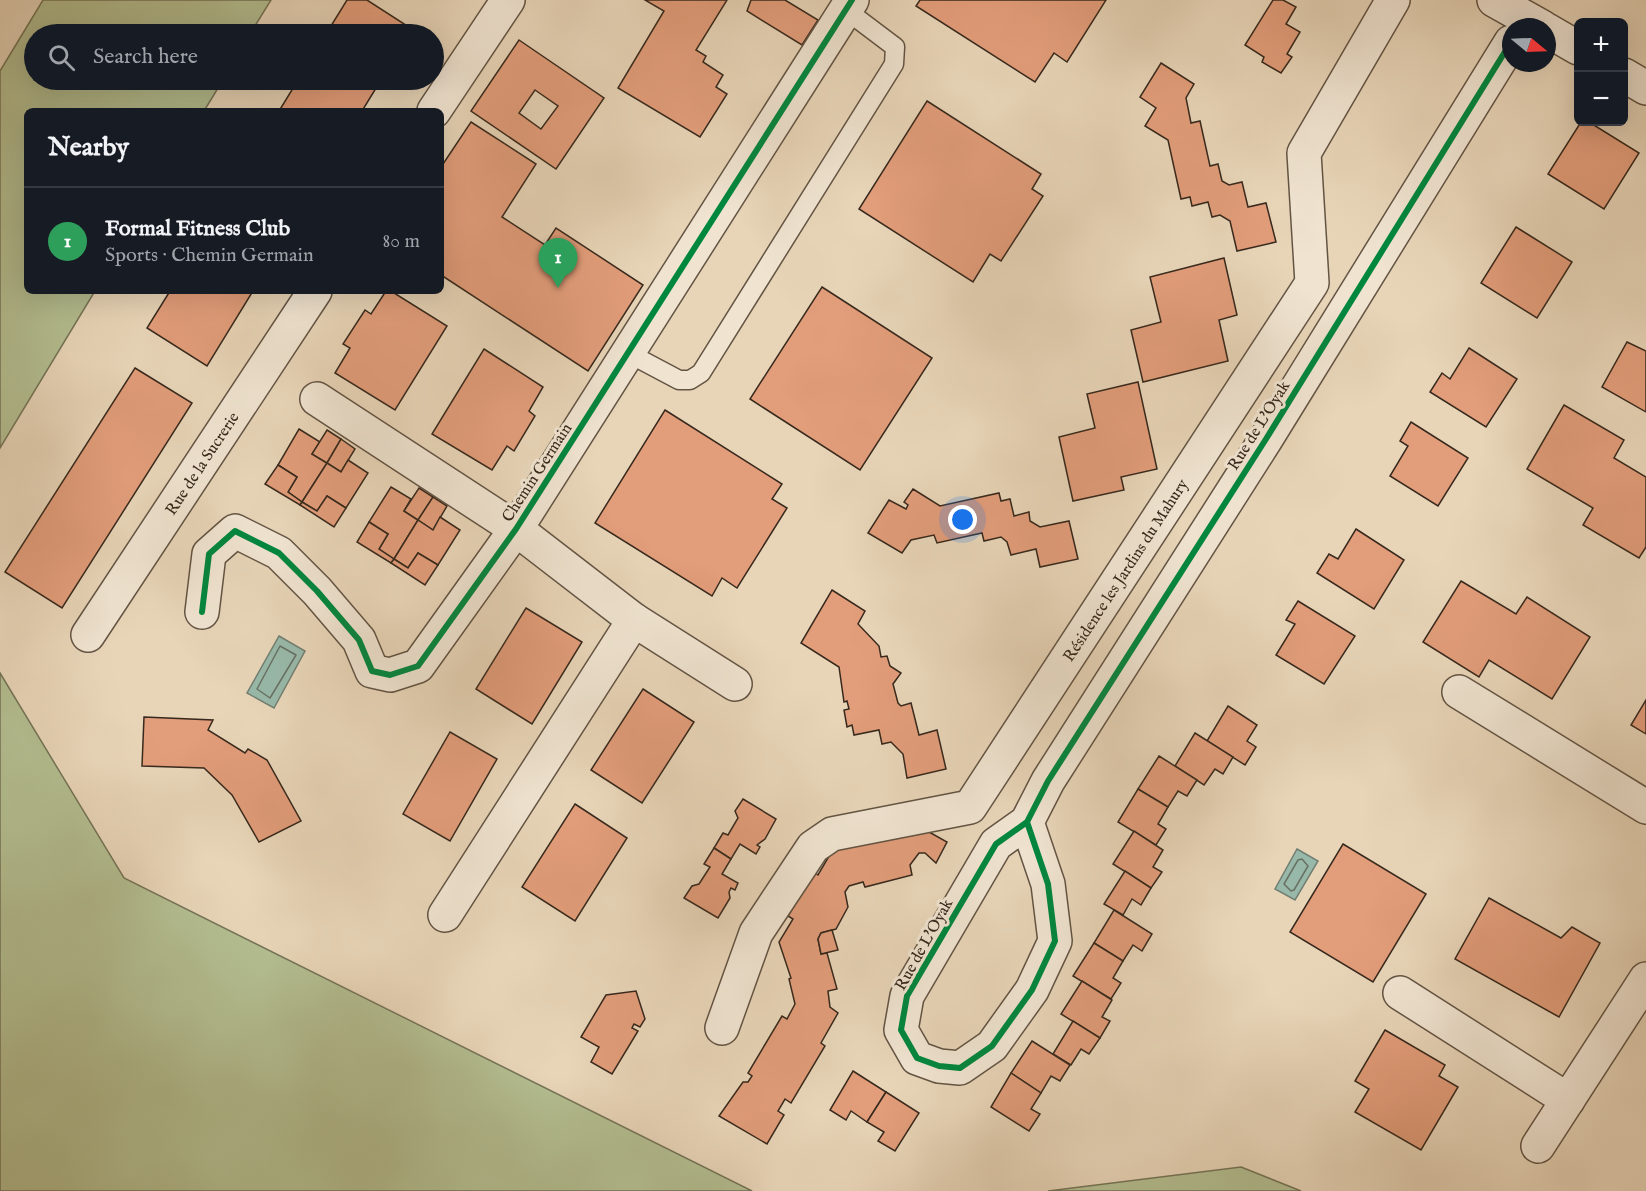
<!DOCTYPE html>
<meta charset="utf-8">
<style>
:root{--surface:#171b24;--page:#20242c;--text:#f1f3f6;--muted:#9ea1a6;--line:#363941;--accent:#2563eb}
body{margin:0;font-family:"IM FELL English",serif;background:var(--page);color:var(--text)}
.controls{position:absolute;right:18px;top:18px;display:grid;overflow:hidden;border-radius:9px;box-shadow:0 6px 24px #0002}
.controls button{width:54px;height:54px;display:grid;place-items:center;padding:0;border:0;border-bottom:2px solid var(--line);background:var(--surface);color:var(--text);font:30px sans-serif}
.compass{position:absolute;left:1502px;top:18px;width:54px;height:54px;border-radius:50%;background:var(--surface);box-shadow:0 6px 24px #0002;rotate:109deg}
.you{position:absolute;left:963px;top:520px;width:21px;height:21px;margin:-15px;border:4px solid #fff;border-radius:50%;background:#1a73e8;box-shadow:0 0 0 9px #1a73e833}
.badge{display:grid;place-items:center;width:39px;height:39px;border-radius:50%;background:var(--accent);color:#fff;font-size:20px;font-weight:700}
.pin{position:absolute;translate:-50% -50px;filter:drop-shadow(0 2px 3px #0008)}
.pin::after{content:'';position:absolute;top:32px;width:21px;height:18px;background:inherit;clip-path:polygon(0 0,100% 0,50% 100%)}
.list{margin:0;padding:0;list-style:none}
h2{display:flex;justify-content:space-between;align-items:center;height:78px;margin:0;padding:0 24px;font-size:26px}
h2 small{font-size:20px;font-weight:400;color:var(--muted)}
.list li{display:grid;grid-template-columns:39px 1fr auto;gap:18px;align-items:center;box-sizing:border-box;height:108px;padding:0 24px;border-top:2px solid var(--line)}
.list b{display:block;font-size:22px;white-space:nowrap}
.list p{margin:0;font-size:20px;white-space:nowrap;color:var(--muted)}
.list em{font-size:20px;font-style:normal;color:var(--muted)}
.icon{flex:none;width:33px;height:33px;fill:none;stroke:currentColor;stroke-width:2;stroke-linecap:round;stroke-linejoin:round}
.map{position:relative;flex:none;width:1646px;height:1191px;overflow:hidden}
.search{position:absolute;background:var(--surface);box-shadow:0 6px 24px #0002;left:24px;top:24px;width:420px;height:66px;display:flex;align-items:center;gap:15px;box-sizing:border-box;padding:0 21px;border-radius:33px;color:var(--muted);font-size:22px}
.panel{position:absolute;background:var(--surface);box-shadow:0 6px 24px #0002;left:24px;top:108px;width:420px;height:186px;border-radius:9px}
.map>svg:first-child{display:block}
.green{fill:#b3be91;stroke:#757457;stroke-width:1.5}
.water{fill:#98b9aa;stroke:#717f72;stroke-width:1.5}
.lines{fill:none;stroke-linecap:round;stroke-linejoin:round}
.shore{stroke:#687164;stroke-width:1.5}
.building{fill:#e29d7a;stroke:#37291d;stroke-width:1.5;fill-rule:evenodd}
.service-casing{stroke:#635444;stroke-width:21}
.minor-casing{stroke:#635444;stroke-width:36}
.service{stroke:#f0e4d1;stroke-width:18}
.minor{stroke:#f0e4d1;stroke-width:33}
.cycleway-casing{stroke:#f0e4d1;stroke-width:10}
.cycleway{stroke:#00873e;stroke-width:6}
.labels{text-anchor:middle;stroke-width:6;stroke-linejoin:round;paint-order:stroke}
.street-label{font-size:16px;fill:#37291d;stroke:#f0e4d1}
</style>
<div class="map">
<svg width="1646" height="1191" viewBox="0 0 1646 1191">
<rect width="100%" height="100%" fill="#e8d5b8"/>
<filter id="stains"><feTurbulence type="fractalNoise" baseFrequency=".00333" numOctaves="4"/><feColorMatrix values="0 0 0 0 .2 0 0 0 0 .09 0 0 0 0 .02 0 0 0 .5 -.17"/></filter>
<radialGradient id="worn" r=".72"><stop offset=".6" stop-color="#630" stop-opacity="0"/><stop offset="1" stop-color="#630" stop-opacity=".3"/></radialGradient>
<g class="green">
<polygon points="43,0 271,0 250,34 34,34 34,80 223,80 204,111 27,111 27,291 95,291 0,448 0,71"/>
<polygon points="0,673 124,878 752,1191 0,1191"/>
<polygon points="1241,1167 1301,1191 1048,1191"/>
</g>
<g class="water">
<polygon points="279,636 305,651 274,708 247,693"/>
<polygon points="1297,849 1318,861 1295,900 1275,889"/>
</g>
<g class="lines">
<g class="shore">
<polygon points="280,646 296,655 270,698 257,689"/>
<polygon points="1302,859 1308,866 1294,890 1291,891 1284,884 1298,860"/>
</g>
</g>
<g class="building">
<polygon points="347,0 367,0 412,29 409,34 326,34"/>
<polygon points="645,0 727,0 696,50 706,56 703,62 723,75 716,87 727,94 700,137 618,88 664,11"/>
<polygon points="751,0 785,0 818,20 802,45 747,11"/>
<polygon points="920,0 1106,0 1067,62 1054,53 1035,82 916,6"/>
<polygon points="1273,0 1283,0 1296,7 1286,24 1300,32 1287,54 1292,57 1281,73 1262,62 1264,57 1245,45"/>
<path d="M519 40 604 98 556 169 471 111ZM535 90 558 106 541 129 519 113Z"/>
<polygon points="1161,63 1194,84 1186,98 1191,123 1200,121 1210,166 1218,164 1222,181 1229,185 1242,182 1248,207 1266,203 1276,242 1237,251 1230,221 1220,215 1212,217 1208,202 1192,206 1190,197 1181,199 1168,140 1145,126 1156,108 1140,97"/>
<polygon points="298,80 381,80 362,111 279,111"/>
<polygon points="927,101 1041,174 1032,189 1043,196 1001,261 990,254 973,282 859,209"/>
<polygon points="471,122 536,164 502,217 545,245 556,228 643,285 588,371 441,275 441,167"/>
<polygon points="1581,122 1589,122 1639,153 1604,209 1548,174"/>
<polygon points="1516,227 1572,262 1537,318 1481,283"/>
<polygon points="1224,258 1237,315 1219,320 1228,361 1143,382 1131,330 1161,322 1150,277"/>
<polygon points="822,287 932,358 860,470 750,399"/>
<polygon points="170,291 253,291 207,366 147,328"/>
<polygon points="386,291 391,291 447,326 395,410 335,373 350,348 343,344 365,310 371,314"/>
<polygon points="1627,342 1646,351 1646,412 1602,387"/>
<polygon points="1469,348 1517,379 1486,427 1430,392 1442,373 1450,379"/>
<polygon points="484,349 543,387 529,411 535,416 514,451 507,446 492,470 432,434"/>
<polygon points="135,368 192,403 62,608 5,572"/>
<polygon points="1138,382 1157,469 1121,477 1124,490 1073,501 1059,437 1095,428 1087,394"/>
<polygon points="1564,405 1624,440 1614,458 1646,477 1646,547 1639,558 1583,525 1593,508 1527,469"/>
<polygon points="665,410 782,484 772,499 787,508 737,588 722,578 712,596 595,523"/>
<polygon points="1411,422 1468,458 1438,506 1390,476 1408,446 1400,441"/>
<polygon points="299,429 320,442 312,454 327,463 302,502 288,492 297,477 278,465"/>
<polygon points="327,430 341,439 327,463 312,454"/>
<polygon points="341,439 355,449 341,472 327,463"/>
<polygon points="348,460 368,473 346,508 327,496 317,511 302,502 327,463 341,472"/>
<polygon points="278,465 297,477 288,492 302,502 300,505 265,484"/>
<polygon points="391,487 411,499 404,511 418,520 394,559 379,549 388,534 369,522"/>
<polygon points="419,488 433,497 418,520 404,511"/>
<polygon points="913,489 940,506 999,493 1001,501 1010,499 1014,516 1029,512 1030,521 1040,527 1069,521 1078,559 1040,567 1036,549 1011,555 1007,542 1001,537 984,541 982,533 937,543 934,535 911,540 902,553 868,533 889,500 906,509 908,505 904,502"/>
<polygon points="327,496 346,508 334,527 300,505 302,502 317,511"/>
<polygon points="433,497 447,506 433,530 418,520"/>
<polygon points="440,517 460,530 438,565 418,553 408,568 394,559 418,520 433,530"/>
<polygon points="369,522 388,534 379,549 394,559 391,563 357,542"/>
<polygon points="1356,529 1404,560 1374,609 1317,573 1329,554 1338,559"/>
<polygon points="418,553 438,565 425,585 391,563 394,559 408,568"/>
<polygon points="1461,581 1516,614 1527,597 1590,637 1552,699 1489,660 1479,677 1423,642"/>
<polygon points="832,590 865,611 858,624 879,646 881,657 887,656 890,666 901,673 893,684 898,703 901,706 911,703 919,735 937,730 946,769 907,778 903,754 891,742 882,744 879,730 854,735 852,725 847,727 844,710 849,709 847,701 844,702 839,667 801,643"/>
<polygon points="1298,601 1355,636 1324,684 1276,655 1295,624 1286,620"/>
<polygon points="526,608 582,642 532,724 476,689"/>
<polygon points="643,689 694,722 642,803 591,770"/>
<polygon points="1646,700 1646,734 1631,725"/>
<polygon points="1228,706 1257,725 1247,741 1256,747 1245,765 1207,741"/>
<polygon points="144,717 213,720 208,730 245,753 248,749 267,760 301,821 259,842 232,795 204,768 142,766"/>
<polygon points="450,732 497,759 450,841 403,814"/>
<polygon points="1195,733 1233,757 1223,774 1215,769 1204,785 1175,766"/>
<polygon points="1159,756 1197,780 1187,796 1178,791 1168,807 1138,789"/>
<polygon points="1138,789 1168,807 1158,824 1166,829 1156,845 1118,822"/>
<polygon points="743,799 776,819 765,839 757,845 760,847 756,854 740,844 731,859 714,848 723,833 728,835 738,818 735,811"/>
<polygon points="575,804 627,838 575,921 522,887"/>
<polygon points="922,828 947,842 936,863 925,853 919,853 910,865 912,875 865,887 863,882 849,886 845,892 848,907 836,929 821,933 818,939 821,954 827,953 837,989 828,991 830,1007 838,1013 821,1043 825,1046 791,1103 785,1099 778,1111 784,1115 767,1144 719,1116 743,1082 748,1082 752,1076 748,1073 782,1016 787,1019 795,1004 789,979 791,978 779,942 793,919 788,916 814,872 818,875 832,851 872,843 871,841"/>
<polygon points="1134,831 1163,850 1153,867 1162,872 1151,888 1113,864"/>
<polygon points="1343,844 1426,894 1373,982 1290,932"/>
<polygon points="714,848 731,859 722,874 738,883 735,890 731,888 729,892 730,898 718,918 684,898 692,886 699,884 710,867 704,864"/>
<polygon points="1125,871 1151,888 1141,905 1132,899 1123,915 1104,904"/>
<polygon points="1489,898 1561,938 1572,927 1600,943 1559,1017 1455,959"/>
<polygon points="1114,910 1152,934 1142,951 1133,945 1123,961 1094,943"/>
<polygon points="832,930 838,950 821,954 818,939 821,933"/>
<polygon points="1094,943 1123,961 1113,978 1121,983 1111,999 1073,976"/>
<polygon points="1082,981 1112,1000 1102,1017 1110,1021 1100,1038 1061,1014"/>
<polygon points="636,991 645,1019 640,1027 634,1024 632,1028 638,1031 612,1074 591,1062 599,1047 581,1037 606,995"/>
<polygon points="1073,1021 1100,1038 1089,1054 1081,1049 1071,1065 1053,1054"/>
<polygon points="1385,1030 1445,1065 1439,1076 1458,1087 1421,1150 1355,1112 1369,1089 1355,1081"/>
<polygon points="1032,1041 1070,1065 1060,1081 1051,1076 1041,1093 1011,1073"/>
<polygon points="853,1071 886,1092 867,1122 851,1111 846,1120 830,1110"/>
<polygon points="1011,1073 1041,1093 1031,1109 1040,1114 1029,1131 991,1107"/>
<polygon points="886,1092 919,1113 895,1151 878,1141 884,1132 867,1122"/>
</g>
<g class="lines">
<g class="service-casing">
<polyline id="service" points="628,353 679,380 690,380 701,373 894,64 895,47 846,10"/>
</g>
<g class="minor-casing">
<g id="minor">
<polyline points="1494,0 1542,27"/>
<polyline points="1547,30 1578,48"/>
<polyline points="1624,75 1646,88"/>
<polyline points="434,111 508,0"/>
<polyline points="317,399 516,529 634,620 735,684"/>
<polyline points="202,612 209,554 235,531 279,553 317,591 359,640 372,671 390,675 418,666 516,529 852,0"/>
<path id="s1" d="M88 635 315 291"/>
<polyline points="1459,692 1646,807"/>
<polyline points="1027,822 1048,884 1055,941 1032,990 992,1046 960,1068 939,1066 917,1058 901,1030 907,996 996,844 1027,822 1048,781 1266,439 1511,42"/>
<polyline points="445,915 634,620"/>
<polyline points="1400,993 1568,1100"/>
<path id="s2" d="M722 1028 756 933 813 847 832 834 970 807 1312 283 1304 153 1393 0"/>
<polyline points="1538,1146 1646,979"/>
</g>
</g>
<use href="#service" class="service"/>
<use href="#minor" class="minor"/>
<g class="cycleway-casing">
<g id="cycleway">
<polyline points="202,612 209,554 235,531 279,553 317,591 359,640 372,671 390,675 418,666 516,529 852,0"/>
<polyline points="1027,822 1048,884 1055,941 1032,990 992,1046 960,1068 939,1066 917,1058 901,1030 907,996 996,844 1027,822 1048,781 1266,439 1511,42"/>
</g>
</g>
<use href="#cycleway" class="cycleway"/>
</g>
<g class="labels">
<g class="street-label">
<text transform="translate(1258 425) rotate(-58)" y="6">Rue de L'Oyak</text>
<text dy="6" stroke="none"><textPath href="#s1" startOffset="206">Rue de la Sucrerie</textPath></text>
<text transform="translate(536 472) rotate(-57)" y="6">Chemin Germain</text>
<text dy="6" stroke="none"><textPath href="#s2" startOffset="651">Résidence les Jardins du Mahury</textPath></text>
<text transform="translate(923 944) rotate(-61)" y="6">Rue de L'Oyak</text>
</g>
</g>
<rect width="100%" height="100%" filter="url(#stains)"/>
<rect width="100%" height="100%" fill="url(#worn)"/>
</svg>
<div class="controls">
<button>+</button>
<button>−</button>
</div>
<svg class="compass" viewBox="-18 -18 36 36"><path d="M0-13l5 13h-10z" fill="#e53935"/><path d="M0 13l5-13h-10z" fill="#9ea1a6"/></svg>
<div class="you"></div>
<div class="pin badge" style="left:558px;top:288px;background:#2e9e5b">1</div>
<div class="search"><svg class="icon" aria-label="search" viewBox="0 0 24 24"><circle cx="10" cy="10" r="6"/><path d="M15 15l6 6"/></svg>Search here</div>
<section class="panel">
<h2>Nearby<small></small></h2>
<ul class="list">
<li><span class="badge" style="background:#2e9e5b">1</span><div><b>Formal Fitness Club</b><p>Sports · Chemin Germain</p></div><em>80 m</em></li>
</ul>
</section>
</div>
